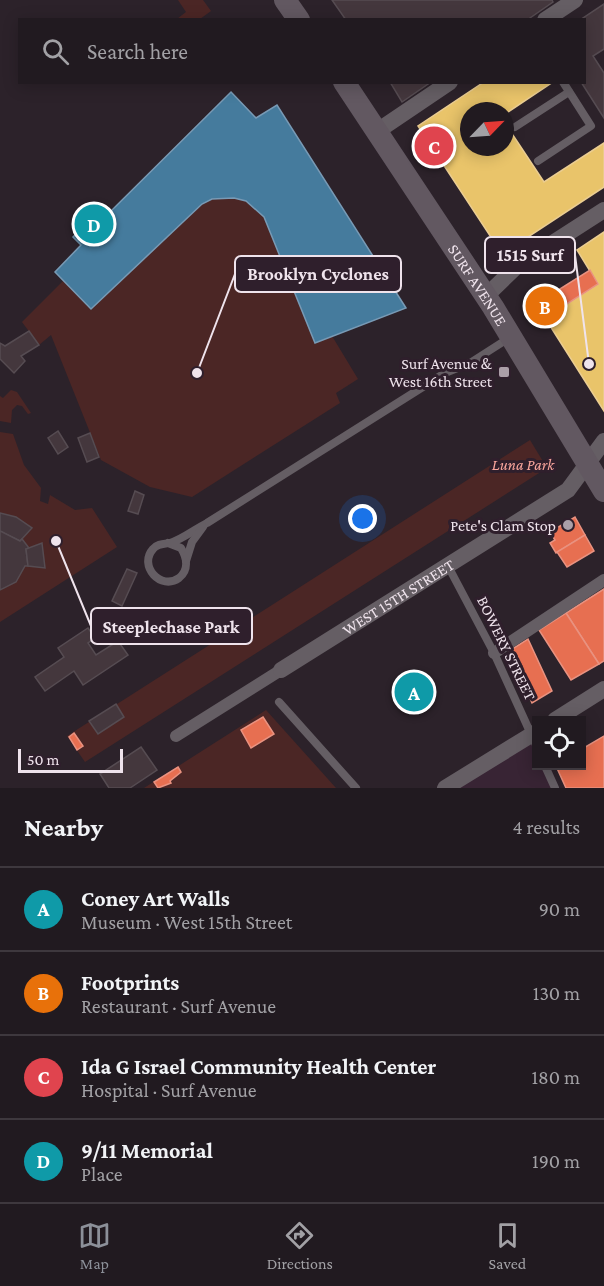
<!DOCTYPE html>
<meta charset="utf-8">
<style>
:root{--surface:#211a20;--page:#292329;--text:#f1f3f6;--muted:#a2a1a5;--line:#3e383e;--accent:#8c9099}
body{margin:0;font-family:"Crimson Pro",serif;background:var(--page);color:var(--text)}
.controls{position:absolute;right:18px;bottom:18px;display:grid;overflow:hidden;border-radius:0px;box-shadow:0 3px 15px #0003}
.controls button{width:54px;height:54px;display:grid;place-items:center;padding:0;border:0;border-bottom:2px solid var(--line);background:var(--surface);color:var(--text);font:30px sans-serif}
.compass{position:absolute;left:460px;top:102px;width:54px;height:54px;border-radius:50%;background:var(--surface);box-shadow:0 3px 15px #0003;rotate:65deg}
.scale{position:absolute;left:18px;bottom:15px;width:105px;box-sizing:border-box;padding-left:6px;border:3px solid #efe3ec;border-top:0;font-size:16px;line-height:21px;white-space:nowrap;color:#efe3ec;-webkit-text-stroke:4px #2f1f2c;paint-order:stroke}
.you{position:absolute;left:363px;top:519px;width:21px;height:21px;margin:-15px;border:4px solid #fff;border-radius:50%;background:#1a73e8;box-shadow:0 0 0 9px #1a73e833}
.badge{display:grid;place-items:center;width:39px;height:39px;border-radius:50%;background:var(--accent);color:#fff;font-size:20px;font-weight:700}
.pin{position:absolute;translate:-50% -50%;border:3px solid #fff;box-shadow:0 2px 6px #0006}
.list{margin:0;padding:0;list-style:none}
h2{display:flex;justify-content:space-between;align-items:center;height:78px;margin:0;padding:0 24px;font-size:26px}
h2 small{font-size:20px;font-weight:400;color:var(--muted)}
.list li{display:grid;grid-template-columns:39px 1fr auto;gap:18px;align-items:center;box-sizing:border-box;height:84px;padding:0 24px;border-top:2px solid var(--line)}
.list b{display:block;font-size:22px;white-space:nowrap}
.list p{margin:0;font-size:20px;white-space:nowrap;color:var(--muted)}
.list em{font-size:20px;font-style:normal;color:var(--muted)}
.icon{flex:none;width:33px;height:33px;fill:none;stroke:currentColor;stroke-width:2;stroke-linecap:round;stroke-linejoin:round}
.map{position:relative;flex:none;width:604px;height:788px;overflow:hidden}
.search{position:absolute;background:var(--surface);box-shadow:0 3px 15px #0003;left:18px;right:18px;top:18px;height:66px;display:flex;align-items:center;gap:15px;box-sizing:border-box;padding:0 21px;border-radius:0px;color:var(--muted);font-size:22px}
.sheet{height:414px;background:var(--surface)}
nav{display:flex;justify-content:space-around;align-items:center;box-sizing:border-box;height:84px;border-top:2px solid var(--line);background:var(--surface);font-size:16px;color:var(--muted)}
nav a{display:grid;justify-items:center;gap:3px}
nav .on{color:var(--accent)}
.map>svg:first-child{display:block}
.built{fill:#382434}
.green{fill:#4b2625}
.homes{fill:#e9c46a;stroke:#ebcd91;stroke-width:1.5}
.shops{fill:#e76f51;stroke:#e99280;stroke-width:1.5}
.public{fill:#457b9d;stroke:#789ab5;stroke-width:1.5}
.building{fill:#44373d;stroke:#564c52;stroke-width:1.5}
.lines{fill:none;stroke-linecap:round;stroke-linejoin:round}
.service{stroke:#655e64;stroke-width:8}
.pedestrian{stroke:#655e64;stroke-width:12}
.minor{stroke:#655e64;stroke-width:16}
.secondary{stroke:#625861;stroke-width:22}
.poi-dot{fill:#ab9fa8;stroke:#2f1f2c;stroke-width:2}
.labels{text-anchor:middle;stroke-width:6;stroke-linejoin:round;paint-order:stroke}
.street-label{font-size:16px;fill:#efe3ec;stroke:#2f1f2c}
.poi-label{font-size:16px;fill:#efe3ec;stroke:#2f1f2c;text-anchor:end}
.park-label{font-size:16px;font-style:italic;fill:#f8a59c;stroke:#2f1f2c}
.leader{fill:none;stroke:#efe3ec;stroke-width:2}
.callout-dot{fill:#efe3ec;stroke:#2f1f2c;stroke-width:2}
.callout{fill:#2f1f2c;stroke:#efe3ec;stroke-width:2}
.callout-label{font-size:18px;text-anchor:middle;font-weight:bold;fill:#efe3ec}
</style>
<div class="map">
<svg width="604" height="788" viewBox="0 0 604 788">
<rect width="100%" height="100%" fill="#2c222a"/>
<polygon class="built" points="536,737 536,766 550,766 559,788 445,788"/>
<g class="green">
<polygon points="178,0 203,0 211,11 200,19 177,19 186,12"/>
<polygon points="231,92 256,118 277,105 406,308 332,336 358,379 336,393 340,403 192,497 150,487 101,460 51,335 39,345 22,322 63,281 55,272 81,245 73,237 102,208 108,214"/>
<polygon points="11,390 17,392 31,413 28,414 22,406 17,405 12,410 11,423 0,421 0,396 3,398"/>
<polygon points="0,432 13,434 24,465 41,488 40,501 48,504 50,495 75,510 92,508 117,547 0,622"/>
<polygon points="530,440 547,468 85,762 67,736"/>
<polygon points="266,710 336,788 144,788"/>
</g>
<g class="homes">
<polygon points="484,82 553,82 505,114 505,111 469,111 469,147 505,147 505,123 544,182 604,143 604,187 502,254 418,126"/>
<polygon points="604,232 604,411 545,318 598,284 577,250"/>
</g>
<g class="shops">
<polygon points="590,270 598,284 545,318 536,304"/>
<polygon points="575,517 585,535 556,553 550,543 555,540 550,532"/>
<polygon points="585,535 594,551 567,567 557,552"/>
<polygon points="604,589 604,661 599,664 566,613"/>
<polygon points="566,613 599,664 571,680 539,630"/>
<polygon points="528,639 552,691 532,703 509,651"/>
<polygon points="263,717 274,734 251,748 241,730"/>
<polygon points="74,733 83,746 77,750 69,737"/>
<polygon points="604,736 604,788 566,788 556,766 582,766 582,749"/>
<polygon points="178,767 181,772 170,781 171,783 158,788 154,782"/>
</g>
<polygon class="public" points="231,92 256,118 277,105 406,308 315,343 264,217 246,201 234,198 212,199 202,204 91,309 55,272 81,245 73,237 102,208 108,214"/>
<g class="building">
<polygon points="332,0 552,0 553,2 527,20 346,20"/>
<polygon points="604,4 604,49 593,56 604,73 604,118 581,82 584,82 584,20 580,20"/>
<polygon points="390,82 431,82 402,102"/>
<polygon points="29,331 39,345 21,356 25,361 14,373 0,359 0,343 5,346"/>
<polygon points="58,431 68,447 58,454 48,438"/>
<polygon points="90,433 99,457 87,462 78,438"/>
<polygon points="135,491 144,495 138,514 128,511"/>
<polygon points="0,513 16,517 32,528 20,541 0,531"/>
<polygon points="0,531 20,541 22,539 29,548 26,549 28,566 25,566 16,582 0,590"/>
<polygon points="42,543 45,568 28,566 26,549"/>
<polygon points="127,569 137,573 122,606 112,601"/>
<polygon points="88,628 95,638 88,643 96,655 118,641 128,655 83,685 74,671 45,691 35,677 64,657 58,648"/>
<polygon points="116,704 124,717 98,734 89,721"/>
<polygon points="141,747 157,770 130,788 109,788 100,774"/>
</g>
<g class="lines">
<g class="service">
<polyline points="515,127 569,92"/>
<polyline points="538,161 591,126 563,82"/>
<path d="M168 543 181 548C187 558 189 570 179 578 161 591 138 566 153 549 157 544 163 544 170 543 183 539 195 529 207 523L445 373 470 363 509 338"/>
<polyline points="186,561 192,542 203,527"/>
<polyline points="448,566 494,653 536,745"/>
<polyline points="279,702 356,788"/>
<polyline points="545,766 555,788"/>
</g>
<g class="pedestrian">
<polyline points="494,653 604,580"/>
<polyline points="176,736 281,670"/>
</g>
<g class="minor">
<polyline points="545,20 575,0"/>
<polyline points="376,132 450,82"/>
<polyline points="486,296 517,266 604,210"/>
<path id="s1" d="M281 670 568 490 604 441"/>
<polyline points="555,720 604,689"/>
<polyline points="445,788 536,732"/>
</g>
<g class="secondary">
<polyline points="285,0 299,20"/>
<path id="s2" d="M344 82 493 307 604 491"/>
</g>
</g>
<g class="poi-dot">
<rect x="498" y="366" width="12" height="12" rx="3"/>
<circle cx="568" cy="525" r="6"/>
</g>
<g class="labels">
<g class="street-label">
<text dy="6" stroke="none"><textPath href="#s2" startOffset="243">SURF AVENUE</textPath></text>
<text dy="6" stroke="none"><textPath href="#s1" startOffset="138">WEST 15TH STREET</textPath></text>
<text transform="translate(507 648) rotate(64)" y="6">BOWERY STREET</text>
</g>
<g class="poi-label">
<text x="492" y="369">Surf Avenue &amp;<tspan x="492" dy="18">West 16th Street</tspan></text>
<text x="556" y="531">Pete's Clam Stop</text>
</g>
<g class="park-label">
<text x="523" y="470">Luna Park</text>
</g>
</g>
<path class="leader" d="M589 364L575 255M197 373L235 274M56 541L91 626"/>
<g class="callout-dot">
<circle cx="589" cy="364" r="6"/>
<circle cx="197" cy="373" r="6"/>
<circle cx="56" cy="541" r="6"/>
</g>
<g class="callout">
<rect x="485" y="237" width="90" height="36" rx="6"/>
<rect x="235" y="256" width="166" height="36" rx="6"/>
<rect x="91" y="608" width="161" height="36" rx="6"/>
</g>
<g class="callout-label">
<text x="530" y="261">1515 Surf</text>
<text x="318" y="280">Brooklyn Cyclones</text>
<text x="171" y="633">Steeplechase Park</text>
</g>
</svg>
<div class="controls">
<button><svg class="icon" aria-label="locate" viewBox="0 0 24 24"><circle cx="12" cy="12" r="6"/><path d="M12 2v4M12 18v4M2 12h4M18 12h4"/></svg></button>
</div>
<svg class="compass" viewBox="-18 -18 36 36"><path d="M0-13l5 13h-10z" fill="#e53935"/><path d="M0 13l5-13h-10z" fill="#a2a1a5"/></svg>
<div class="scale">50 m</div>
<div class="you"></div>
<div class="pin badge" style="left:414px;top:692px;background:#0f9aa8">A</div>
<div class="pin badge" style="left:545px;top:306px;background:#e8710a">B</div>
<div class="pin badge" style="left:434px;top:146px;background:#e0444e">C</div>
<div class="pin badge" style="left:94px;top:224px;background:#0f9aa8">D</div>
<div class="search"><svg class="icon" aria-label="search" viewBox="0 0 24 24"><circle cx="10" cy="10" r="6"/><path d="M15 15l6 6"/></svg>Search here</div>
</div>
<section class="sheet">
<h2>Nearby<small>4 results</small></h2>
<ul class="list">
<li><span class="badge" style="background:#0f9aa8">A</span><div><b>Coney Art Walls</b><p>Museum · West 15th Street</p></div><em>90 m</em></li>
<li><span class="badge" style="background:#e8710a">B</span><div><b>Footprints</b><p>Restaurant · Surf Avenue</p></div><em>130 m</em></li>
<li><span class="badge" style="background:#e0444e">C</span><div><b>Ida G Israel Community Health Center</b><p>Hospital · Surf Avenue</p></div><em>180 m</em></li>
<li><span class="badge" style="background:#0f9aa8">D</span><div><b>9/11 Memorial</b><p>Place</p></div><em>190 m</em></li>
</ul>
</section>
<nav>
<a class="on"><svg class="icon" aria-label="map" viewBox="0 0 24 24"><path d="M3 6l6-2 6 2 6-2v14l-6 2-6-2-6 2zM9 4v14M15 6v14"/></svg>Map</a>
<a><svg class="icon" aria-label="directions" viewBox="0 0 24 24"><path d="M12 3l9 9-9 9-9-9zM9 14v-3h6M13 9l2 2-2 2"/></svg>Directions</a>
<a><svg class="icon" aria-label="saved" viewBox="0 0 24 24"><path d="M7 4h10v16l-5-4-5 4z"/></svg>Saved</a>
</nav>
